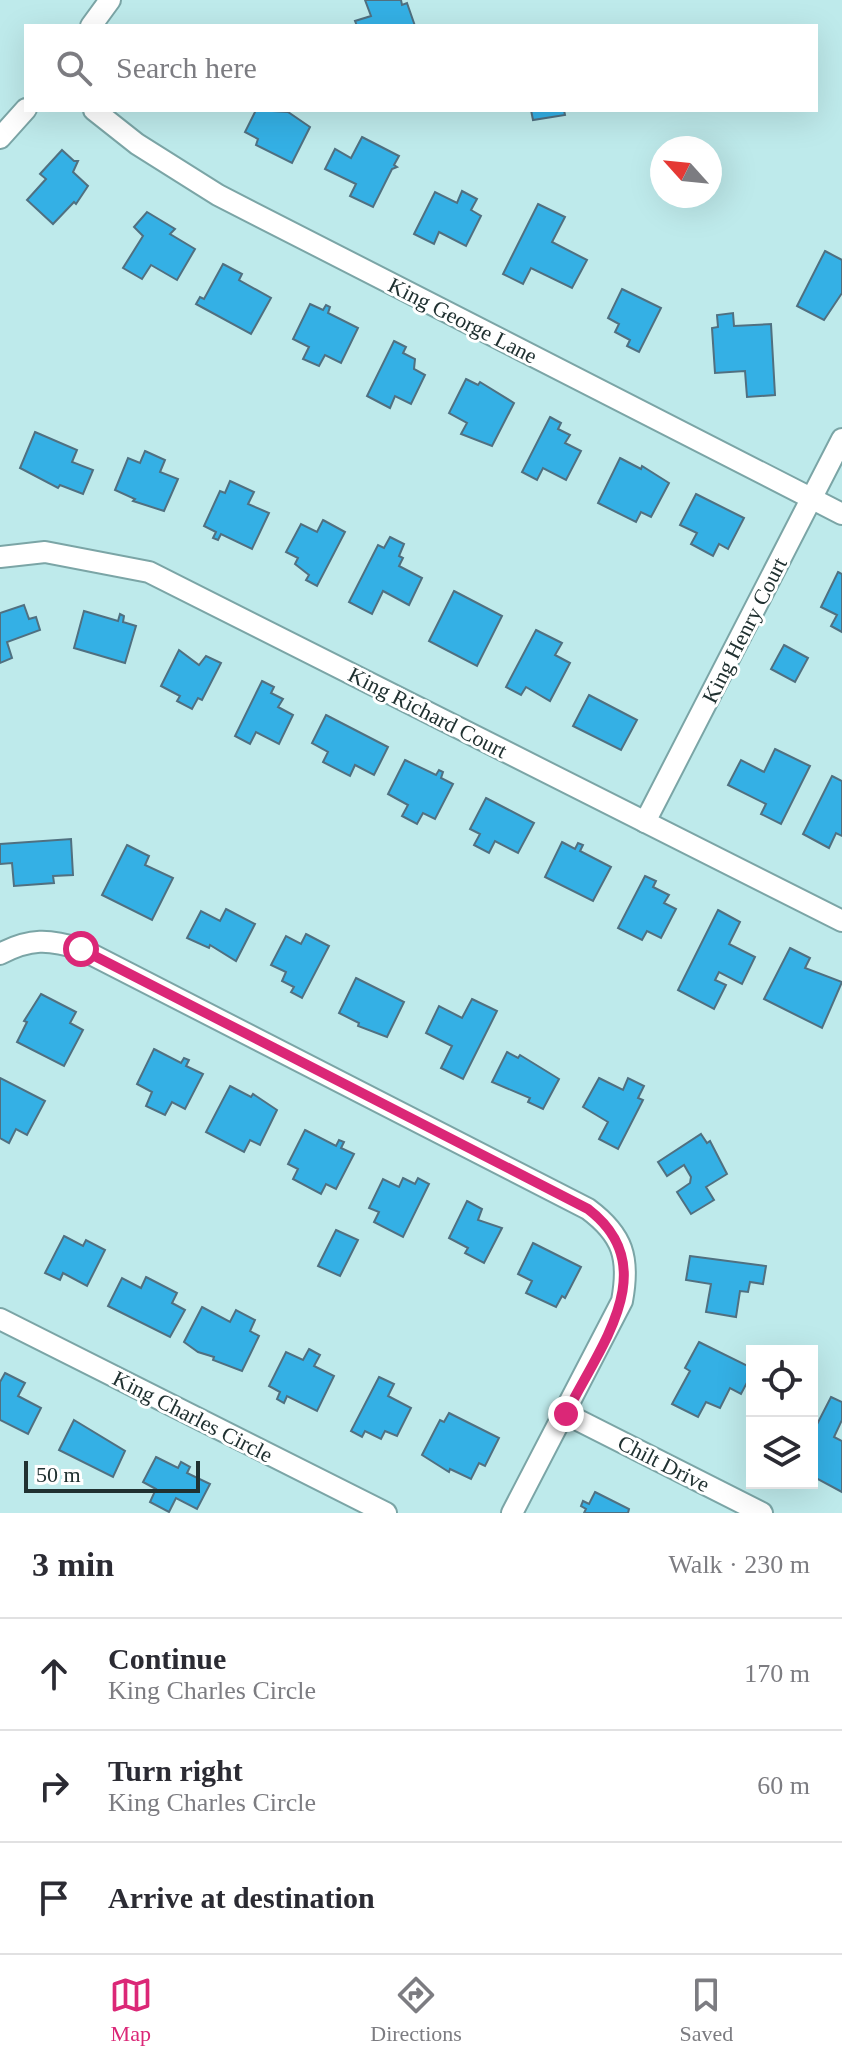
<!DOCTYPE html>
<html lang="en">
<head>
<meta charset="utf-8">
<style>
	:root { --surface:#fff; --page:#f7f7f7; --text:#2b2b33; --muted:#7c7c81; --line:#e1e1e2; --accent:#db2777 }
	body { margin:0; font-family:Georgia,serif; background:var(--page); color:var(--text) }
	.controls { position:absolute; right:24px; bottom:24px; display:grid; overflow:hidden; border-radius:0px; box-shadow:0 8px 32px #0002 }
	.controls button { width:72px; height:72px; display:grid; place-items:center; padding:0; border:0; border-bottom:2px solid var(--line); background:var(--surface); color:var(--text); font:40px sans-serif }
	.compass { position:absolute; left:650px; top:136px; width:72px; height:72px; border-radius:50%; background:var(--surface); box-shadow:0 8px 32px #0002; rotate:297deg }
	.scale { position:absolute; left:24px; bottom:20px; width:176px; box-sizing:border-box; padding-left:8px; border:4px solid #203131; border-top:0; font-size:22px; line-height:28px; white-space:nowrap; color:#203131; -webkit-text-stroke:6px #fff; paint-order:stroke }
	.stop { position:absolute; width:24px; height:24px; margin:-18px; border:6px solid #db2777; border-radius:50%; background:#fff }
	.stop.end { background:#db2777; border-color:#fff; box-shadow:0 2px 8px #0008 }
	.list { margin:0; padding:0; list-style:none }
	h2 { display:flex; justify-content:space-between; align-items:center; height:104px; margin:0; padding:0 32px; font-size:34px }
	h2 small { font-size:26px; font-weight:400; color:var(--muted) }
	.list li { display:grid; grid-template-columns:52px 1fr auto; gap:24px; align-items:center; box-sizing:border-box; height:112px; padding:0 32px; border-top:2px solid var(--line) }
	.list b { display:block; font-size:30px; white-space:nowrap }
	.list p { margin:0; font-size:26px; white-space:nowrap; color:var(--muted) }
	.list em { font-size:26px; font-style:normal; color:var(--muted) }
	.icon { flex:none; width:44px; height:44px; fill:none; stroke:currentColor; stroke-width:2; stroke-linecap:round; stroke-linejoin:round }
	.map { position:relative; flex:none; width:842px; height:1513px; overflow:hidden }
	.search { position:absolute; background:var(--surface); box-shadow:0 8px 32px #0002; left:24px; right:24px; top:24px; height:88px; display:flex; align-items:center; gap:20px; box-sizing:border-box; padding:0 28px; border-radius:0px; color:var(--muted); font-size:30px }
	.sheet { height:440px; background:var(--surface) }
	nav { display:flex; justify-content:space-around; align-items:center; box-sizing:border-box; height:112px; border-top:2px solid var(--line); background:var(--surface); font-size:22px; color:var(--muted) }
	nav a { display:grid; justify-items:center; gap:4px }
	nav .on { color:var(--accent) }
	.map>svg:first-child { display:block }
	.building { fill:#34b0e5; stroke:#507080; stroke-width:2 }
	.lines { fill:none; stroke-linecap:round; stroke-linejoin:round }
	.minor-casing { stroke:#7ba5a6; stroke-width:24 }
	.minor { stroke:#fff; stroke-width:20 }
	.route { stroke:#db2777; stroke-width:10 }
	.labels { text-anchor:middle; stroke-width:6; stroke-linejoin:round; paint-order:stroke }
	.street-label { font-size:22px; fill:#203131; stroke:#fff }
</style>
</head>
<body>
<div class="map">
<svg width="842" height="1513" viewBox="0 0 842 1513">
	<rect width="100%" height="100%" fill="#beeaeb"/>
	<g class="building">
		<path d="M365,0H401L402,5L407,3L415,26H357L355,21L371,16Z"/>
		<path d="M256,110L288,112L310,127L292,163L256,145L258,139L245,132Z"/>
		<path d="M531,110H564L565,115L533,120Z"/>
		<path d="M362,137L399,156L394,165L397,167L392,169L373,207L350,196L356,184L325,169L335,149L351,158Z"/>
		<path d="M62,150L74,161H78L73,172L88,186L76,204L74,202L53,224L27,200L46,179L40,174Z"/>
		<path d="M462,191L477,199L471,210L481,216L466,246L439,232L434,244L414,234L435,192L457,203Z"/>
		<path d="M538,204L565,217L552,242L587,260L572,288L531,268L523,284L503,274Z"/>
		<path d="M147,212L175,229L170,234L195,249L177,280L151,265L142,279L123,268L143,236L134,227Z"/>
		<path d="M825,251L842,260V293L824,320L797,306Z"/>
		<path d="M223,264L242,274L239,280L271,298L251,334L196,304L200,297L204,299Z"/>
		<path d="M622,289L661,308L639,352L627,346L630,340L615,332L619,324L608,318Z"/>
		<path d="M310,304L323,310L326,305L330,307L328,313L358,328L341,363L325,355L319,366L303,359L309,347L293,339Z"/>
		<path d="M733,313L734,326L771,324L775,395L747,397L745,371L715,373L712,328L718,327L717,315Z"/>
		<path d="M394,341L406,347L403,353L415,359L414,369L425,375L411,404L395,396L390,408L367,396Z"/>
		<path d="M466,379L478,385L480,382L514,403L492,446L461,434L467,423L449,413Z"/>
		<path d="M550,417L561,423L558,429L570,435L565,443L581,451L566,480L543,468L537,480L522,472Z"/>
		<path d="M35,432L77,450L72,462L93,470L83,494L60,485L58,488L20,468Z"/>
		<path d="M145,451L165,460L160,472L178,479L164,511L133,501L135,499L115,490L128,458L140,463Z"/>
		<path d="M620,458L641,469L642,466L669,483L651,517L641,512L636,522L598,503Z"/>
		<path d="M230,481L254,492L248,504L269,513L252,549L221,534L218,540L213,538L216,532L204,526L220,491L225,493Z"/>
		<path d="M696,494L744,518L728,549L719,544L713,556L691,544L697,533L680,525Z"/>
		<path d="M323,520L345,532L317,586L306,580L309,575L295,564L298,558L286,552L301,524L317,532Z"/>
		<path d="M390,537L404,544L399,556L403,558L399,566L422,578L409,605L383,591L372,614L349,602L378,545L384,548Z"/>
		<path d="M838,572L842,574V632L831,626L837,615L821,607Z"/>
		<path d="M454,591L502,616L477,666L429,641Z"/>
		<path d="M24,605L29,619L36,617L40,630L7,642L12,658L0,663V613Z"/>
		<path d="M84,611L118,621L120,614L124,616L123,622L136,626L125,663L74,648Z"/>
		<path d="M536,630L562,643L555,655L570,663L550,701L526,687L521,695L506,687Z"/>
		<path d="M784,645L808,658L795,682L771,669Z"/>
		<path d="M179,650L199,665L206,656L221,663L202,700L198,698L192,709L177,701L180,696L161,686Z"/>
		<path d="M262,681L274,687L271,693L283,699L278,707L293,715L279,744L256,732L250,744L235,736Z"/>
		<path d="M589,695L637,720L621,750L573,726Z"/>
		<path d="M326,715L388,747L374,775L355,765L350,776L323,762L328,752L312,743Z"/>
		<path d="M775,749L810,766L781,824L761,814L766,804L728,785L741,760L764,772Z"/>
		<path d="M405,760L436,775L439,770L443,772L441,778L453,784L435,819L423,813L417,824L402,816L408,805L388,794Z"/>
		<path d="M832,776L842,781V836L836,833L829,848L803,834Z"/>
		<path d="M486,798L534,823L518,853L495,841L489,853L474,845L480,834L470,829Z"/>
		<path d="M71,839L73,875L53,876L54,883L14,886L12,863L0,864V844Z"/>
		<path d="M562,842L575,849L578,843L583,845L580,851L611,867L593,901L545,877Z"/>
		<path d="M127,845L149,856L145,865L173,878L152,920L102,895Z"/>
		<path d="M645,876L656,881L653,887L669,895L664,903L676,909L661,938L647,931L642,940L618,928Z"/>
		<path d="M226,909L255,924L236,961L210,945L209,948L187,938L201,911L220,921Z"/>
		<path d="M718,910L740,922L729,944L755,957L742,984L719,972L715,980L726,985L714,1009L678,990Z"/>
		<path d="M306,934L329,946L302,998L291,992L294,987L282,981L286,972L271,965L286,936L301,944Z"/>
		<path d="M790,948L810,958L805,968L842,982L822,1028L764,999Z"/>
		<path d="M356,978L404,1002L387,1037L358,1026L359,1023L339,1013Z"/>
		<path d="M41,994L76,1012L70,1023L83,1030L64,1066L17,1042L27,1022L24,1021Z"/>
		<path d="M472,999L497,1011L463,1079L441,1068L452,1046L426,1033L439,1006L462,1018Z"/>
		<path d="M154,1049L181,1063L184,1058L189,1060L186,1066L203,1074L185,1109L172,1102L165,1115L146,1106L152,1092L137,1084Z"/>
		<path d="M507,1052L518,1058L520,1055L559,1079L543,1109L528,1102L530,1098L492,1082Z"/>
		<path d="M0,1078L45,1101L27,1135L16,1129L9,1143L0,1138Z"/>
		<path d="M599,1078L623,1090L628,1078L644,1086L638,1098L643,1100L618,1149L599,1139L608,1122L583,1107Z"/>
		<path d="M230,1086L251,1097L253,1094L277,1110L260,1145L250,1140L244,1152L206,1132Z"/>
		<path d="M305,1130L336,1146L339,1140L344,1142L341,1148L354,1154L336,1189L326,1184L321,1194L293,1179L298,1169L288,1164Z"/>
		<path d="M701,1134L707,1143L710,1141L727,1174L706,1187L714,1200L691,1214L677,1192L690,1183L691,1177L684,1165L667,1176L658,1162Z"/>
		<path d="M403,1178L415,1184L418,1178L429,1184L403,1237L374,1222L379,1212L369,1208L383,1179L399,1187Z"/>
		<path d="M467,1201L482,1209L478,1220L502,1228L484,1263L465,1253L468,1248L449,1238Z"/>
		<path d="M336,1230L358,1240L340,1276L318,1266Z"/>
		<path d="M64,1236L83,1246L86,1240L105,1250L87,1286L63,1273L60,1280L45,1273Z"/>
		<path d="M533,1243L581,1267L565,1298L562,1296L556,1307L526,1293L532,1281L518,1274Z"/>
		<path d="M690,1256L766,1266L763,1284L750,1282L748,1292L740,1291L736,1317L706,1312L711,1284L686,1280Z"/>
		<path d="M146,1277L177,1293L172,1303L185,1310L170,1337L108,1306L122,1278L141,1288Z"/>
		<path d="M202,1307L230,1322L236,1310L255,1320L250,1331L259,1336L242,1371L213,1360L214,1357L198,1352L184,1342Z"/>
		<path d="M699,1342L752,1368V1373L741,1394L730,1388L720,1408L706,1402L698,1417L672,1404L690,1371L685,1368Z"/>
		<path d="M309,1349L320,1355L314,1366L334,1376L317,1411L287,1396L284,1403L277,1399L280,1392L269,1386L286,1352L303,1360Z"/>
		<path d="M5,1373L25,1383L18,1396L41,1408L28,1434L0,1420V1382Z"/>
		<path d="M379,1377L394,1384L388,1396L411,1408L397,1436L385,1431L381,1439L365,1431L362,1437L351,1431Z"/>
		<path d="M831,1397L842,1402V1420L834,1437L842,1441V1492L812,1476V1434Z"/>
		<path d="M449,1413L499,1438L485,1466L479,1463L471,1479L450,1469L449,1472L422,1455L440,1420L444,1422Z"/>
		<path d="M74,1420L125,1451L113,1477L59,1450Z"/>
		<path d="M156,1457L178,1468L181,1462L190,1467L187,1473L210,1484L197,1509L176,1498L169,1512L150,1502L156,1489L143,1482Z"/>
		<path d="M595,1492L629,1509L628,1513H584L586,1509L581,1506L583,1501L589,1504Z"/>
	</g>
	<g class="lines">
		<defs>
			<g id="minor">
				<path d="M91,26L110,0"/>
				<path d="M94,110L137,144L218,195L842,514"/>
				<path d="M0,138L26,109"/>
				<path d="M0,557L45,552L149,572L842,921"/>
				<path d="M645,822L842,439"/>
				<path d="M0,954C30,938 49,939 81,949L588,1209C623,1235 630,1258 622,1301L512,1513"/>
				<path d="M0,1319L386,1513"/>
				<path d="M566,1414L762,1513"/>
			</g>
		</defs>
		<use href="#minor" class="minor-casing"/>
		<use href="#minor" class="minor"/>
	</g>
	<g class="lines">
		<path class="route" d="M81,949L588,1209C665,1268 599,1347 566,1414"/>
	</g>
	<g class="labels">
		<g class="street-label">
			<text transform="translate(463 320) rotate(27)" y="8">King George Lane</text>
			<text transform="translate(744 630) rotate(-63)" y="8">King Henry Court</text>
			<text transform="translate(428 712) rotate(27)" y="8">King Richard Court</text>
			<text transform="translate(193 1416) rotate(27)" y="8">King Charles Circle</text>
			<text transform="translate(664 1463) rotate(27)" y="8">Chilt Drive</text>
		</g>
	</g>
</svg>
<div class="controls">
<button><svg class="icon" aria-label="locate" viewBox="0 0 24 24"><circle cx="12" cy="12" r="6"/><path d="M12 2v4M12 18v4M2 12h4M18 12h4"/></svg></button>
<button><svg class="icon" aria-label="layers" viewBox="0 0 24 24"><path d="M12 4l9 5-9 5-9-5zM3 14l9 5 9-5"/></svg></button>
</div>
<svg class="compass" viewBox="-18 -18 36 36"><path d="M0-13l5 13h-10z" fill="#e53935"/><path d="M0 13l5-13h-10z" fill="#7c7c81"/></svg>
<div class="scale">50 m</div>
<div class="stop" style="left:81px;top:949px"></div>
<div class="stop end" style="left:566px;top:1414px"></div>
<div class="search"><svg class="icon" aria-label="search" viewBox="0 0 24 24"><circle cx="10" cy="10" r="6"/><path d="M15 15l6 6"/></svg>Search here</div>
</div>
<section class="sheet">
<h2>3 min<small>Walk · 230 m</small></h2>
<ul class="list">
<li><svg class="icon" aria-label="ahead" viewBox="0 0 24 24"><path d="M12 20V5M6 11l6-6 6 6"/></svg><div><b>Continue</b><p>King Charles Circle</p></div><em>170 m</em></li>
<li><svg class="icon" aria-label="right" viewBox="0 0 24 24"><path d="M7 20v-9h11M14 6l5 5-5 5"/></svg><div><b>Turn right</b><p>King Charles Circle</p></div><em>60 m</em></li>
<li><svg class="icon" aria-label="arrive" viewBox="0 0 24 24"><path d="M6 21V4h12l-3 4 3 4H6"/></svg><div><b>Arrive at destination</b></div></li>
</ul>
</section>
<nav>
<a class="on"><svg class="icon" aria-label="map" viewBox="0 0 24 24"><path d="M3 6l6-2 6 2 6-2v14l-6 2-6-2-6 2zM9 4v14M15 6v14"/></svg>Map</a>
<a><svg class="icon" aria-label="directions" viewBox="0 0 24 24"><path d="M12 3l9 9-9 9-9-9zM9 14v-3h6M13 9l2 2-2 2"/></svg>Directions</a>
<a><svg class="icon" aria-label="saved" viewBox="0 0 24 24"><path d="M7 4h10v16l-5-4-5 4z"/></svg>Saved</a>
</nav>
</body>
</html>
